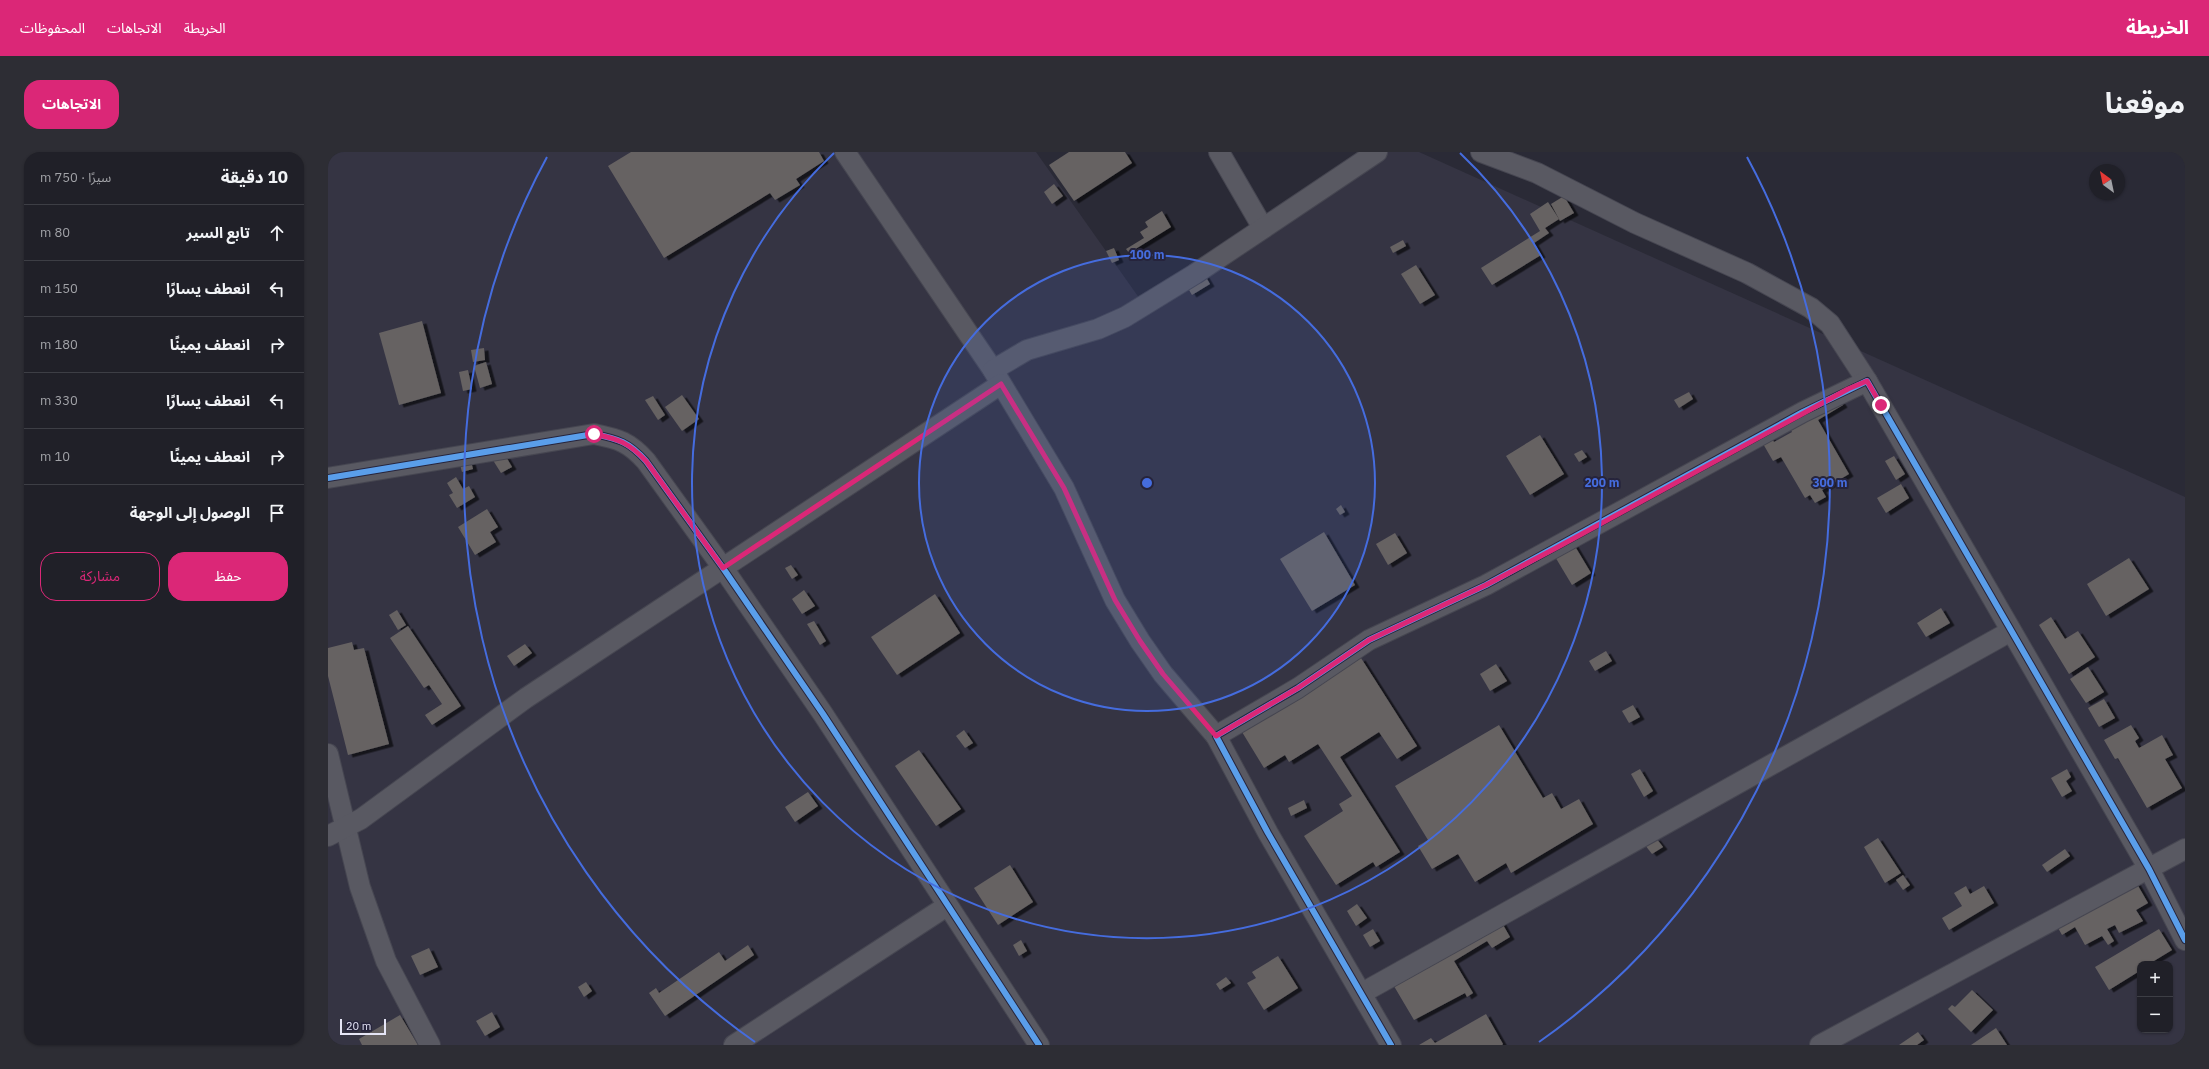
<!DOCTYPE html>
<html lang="ar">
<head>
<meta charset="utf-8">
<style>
	:root { --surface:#202028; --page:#2d2d34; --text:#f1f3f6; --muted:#a2a3a8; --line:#3d3e45; --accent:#db2777 }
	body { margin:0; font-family:"IBM Plex Sans","Noto Sans Arabic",sans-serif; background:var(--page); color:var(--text); direction:rtl }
	.controls { position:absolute; right:12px; bottom:12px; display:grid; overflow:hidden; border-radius:8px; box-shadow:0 1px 3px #0004 }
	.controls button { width:36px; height:36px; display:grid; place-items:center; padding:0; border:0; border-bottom:1px solid var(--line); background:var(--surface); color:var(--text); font:20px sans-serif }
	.compass { position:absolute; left:1761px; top:12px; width:36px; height:36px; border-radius:50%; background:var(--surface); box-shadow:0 1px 3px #0004; rotate:327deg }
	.scale { position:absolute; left:12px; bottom:10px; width:46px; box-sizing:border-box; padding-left:4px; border:2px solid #e5e5f6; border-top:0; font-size:11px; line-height:14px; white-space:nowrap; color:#e5e5f6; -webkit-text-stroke:3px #26243c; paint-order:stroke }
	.stop { position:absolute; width:12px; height:12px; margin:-9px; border:3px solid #db2777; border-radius:50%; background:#fff }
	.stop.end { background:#db2777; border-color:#fff; box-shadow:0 1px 4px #0008 }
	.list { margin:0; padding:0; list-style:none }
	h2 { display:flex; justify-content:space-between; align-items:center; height:52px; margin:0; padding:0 16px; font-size:17px }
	h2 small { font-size:13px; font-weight:400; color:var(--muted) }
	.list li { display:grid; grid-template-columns:26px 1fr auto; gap:12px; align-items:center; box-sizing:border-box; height:56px; padding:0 16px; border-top:1px solid var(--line) }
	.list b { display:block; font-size:15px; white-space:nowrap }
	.list em { font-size:13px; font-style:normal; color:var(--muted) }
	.actions { display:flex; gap:8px; padding:12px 16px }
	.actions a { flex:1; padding:9px 0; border:1px solid var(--accent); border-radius:16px; text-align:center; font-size:14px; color:var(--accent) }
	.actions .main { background:var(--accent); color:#fff }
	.icon { flex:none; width:22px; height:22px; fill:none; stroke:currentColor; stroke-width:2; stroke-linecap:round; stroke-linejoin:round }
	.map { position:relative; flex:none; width:1857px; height:893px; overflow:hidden; direction:ltr; border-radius:16px }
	header { display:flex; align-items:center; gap:24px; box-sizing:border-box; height:56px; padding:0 20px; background:var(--accent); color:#fff }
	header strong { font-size:19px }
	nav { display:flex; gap:22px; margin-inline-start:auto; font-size:14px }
	.intro { display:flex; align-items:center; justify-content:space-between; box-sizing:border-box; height:96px; padding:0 24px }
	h1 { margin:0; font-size:28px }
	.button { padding:10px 18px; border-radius:16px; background:var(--accent); color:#fff; font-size:14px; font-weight:700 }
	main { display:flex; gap:24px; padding:0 24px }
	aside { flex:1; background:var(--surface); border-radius:16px; box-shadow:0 1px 3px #0004 }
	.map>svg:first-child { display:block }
	.industrial { fill:#353443; fill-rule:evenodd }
	.building { fill:#666262; filter:url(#shadow) }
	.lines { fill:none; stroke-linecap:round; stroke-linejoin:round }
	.minor-casing { stroke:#464651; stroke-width:22 }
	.minor { stroke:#595962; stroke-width:20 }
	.cycleway-casing { stroke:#26243c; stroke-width:8 }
	.cycleway { stroke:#5a9eea; stroke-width:6 }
	.route { stroke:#db2777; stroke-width:5 }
	.ring { fill:none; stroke:#456cde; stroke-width:2 }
	.centre { fill:#456cde; stroke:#26243c; stroke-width:2 }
	.ring-label { font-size:12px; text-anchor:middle; font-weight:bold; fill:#456cde; stroke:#26243c; stroke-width:4; stroke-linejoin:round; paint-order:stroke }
</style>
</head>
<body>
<header>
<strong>الخريطة</strong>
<nav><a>الخريطة</a><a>الاتجاهات</a><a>المحفوظات</a></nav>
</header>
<div class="intro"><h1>موقعنا</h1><a class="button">الاتجاهات</a></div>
<main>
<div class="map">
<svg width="1857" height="893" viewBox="0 0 1857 893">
	<defs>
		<filter id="shadow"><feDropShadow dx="4.5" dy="2.5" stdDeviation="0" flood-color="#0009"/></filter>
	</defs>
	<rect width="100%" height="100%" fill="#2a2a36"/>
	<path class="industrial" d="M0,0H708L814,150L1034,0H1091L1857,345V893H0ZM1812,812H1842V878H1812Z"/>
	<g class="building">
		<path d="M303,0H491L496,9L468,27L472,33L447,48L442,41L336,106L280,14Z"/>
		<path d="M741,0H797L804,11L746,49L721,13Z"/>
		<path d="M726,32L735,44L724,52L716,40Z"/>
		<path d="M1236,44L1246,61L1232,69L1223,52Z"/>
		<path d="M1220,50L1231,67L1217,76L1221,81L1206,91L1213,103L1164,133L1153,116L1212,79L1202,62Z"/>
		<path d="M834,59L843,75L801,101L798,97L816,86L812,80L820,75L817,70Z"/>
		<path d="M1075,88L1078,94L1065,101L1062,95Z"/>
		<path d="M786,96L791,108L784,111L778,99Z"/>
		<path d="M870,112L882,132L864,143L852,123Z"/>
		<path d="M1088,113L1107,143L1092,152L1073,122Z"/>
		<path d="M94,169L113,241L71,253L51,181Z"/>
		<path d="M156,196L157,208L145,210L143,198Z"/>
		<path d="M158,210L164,232L152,236L146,214Z"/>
		<path d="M140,218L144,237L135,239L131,220Z"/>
		<path d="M1361,240L1365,247L1351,256L1346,248Z"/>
		<path d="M354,243L371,267L354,279L337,255Z"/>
		<path d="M325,244L337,263L330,268L317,248Z"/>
		<path d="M1511,247L1515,253L1490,268L1521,322L1494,338L1498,345L1487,351L1482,343L1477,346L1453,305L1445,309L1434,290L1443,285L1446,290L1464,280L1461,275Z"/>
		<path d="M1212,283L1236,322L1202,343L1178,304Z"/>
		<path d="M174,298L184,315L173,321L163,305Z"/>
		<path d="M1254,298L1259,305L1251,310L1246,302Z"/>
		<path d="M1566,304L1577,322L1568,328L1557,309Z"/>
		<path d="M142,306L145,317L134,320L131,309Z"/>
		<path d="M128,325L135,337L141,334L147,345L129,356L121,343L125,341L119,331Z"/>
		<path d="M1573,332L1581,346L1558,361L1549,346Z"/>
		<path d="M1013,353L1017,360L1012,363L1008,357Z"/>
		<path d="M159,357L170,375L162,380L168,390L147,403L130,375Z"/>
		<path d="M996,380L1027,433L984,459L952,407Z"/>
		<path d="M1067,381L1079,401L1060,413L1048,392Z"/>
		<path d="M1242,386L1263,421L1244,433L1223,398Z"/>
		<path d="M1801,406L1821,437L1778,464L1759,432Z"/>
		<path d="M463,413L470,423L464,427L457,416Z"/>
		<path d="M476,438L487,454L474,462L464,447Z"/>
		<path d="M607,442L632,481L569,523L543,485Z"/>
		<path d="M1613,456L1622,471L1598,485L1589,471Z"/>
		<path d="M69,458L78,473L70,478L61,463Z"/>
		<path d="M1723,465L1737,487L1750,479L1767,505L1741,522L1711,473Z"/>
		<path d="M486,469L498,489L492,493L479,472Z"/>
		<path d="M80,474L133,554L104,573L97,563L114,552L101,533L96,536L62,486Z"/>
		<path d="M24,490L26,498L36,496L61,592L20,603L0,524V496Z"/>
		<path d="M197,492L204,501L186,514L179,504Z"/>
		<path d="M1278,499L1284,509L1267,519L1261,509Z"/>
		<path d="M1033,506L1089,594L1069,607L1051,580L1012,605L1072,700L1048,715L1045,710L1008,733L976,684L1015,659L1011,652L1024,644L990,592L961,610L957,603L936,616L911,575L932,569Z"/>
		<path d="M1168,512L1179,529L1162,539L1152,522Z"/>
		<path d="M1760,515L1776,540L1758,551L1742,527Z"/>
		<path d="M1776,547L1787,566L1771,575L1760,556Z"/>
		<path d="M1305,553L1312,565L1301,571L1294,559Z"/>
		<path d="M1171,573L1215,646L1224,641L1233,657L1251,647L1265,672L1183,721L1178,711L1147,730L1130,702L1104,717L1090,694L1100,688L1067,634Z"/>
		<path d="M1803,573L1811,586L1807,589L1811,596L1834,583L1845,603L1837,607L1854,636L1819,656L1790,606L1787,607L1776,588Z"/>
		<path d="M636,578L645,591L637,596L628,584Z"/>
		<path d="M591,598L633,657L608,674L567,614Z"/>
		<path d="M1312,617L1325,639L1316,645L1303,622Z"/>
		<path d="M1739,617L1743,625L1738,629L1744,639L1734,645L1723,626Z"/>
		<path d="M480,640L490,654L467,670L457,655Z"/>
		<path d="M976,648L979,656L963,664L960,656Z"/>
		<path d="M1328,686L1335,695L1324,702L1317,693Z"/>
		<path d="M1550,686L1573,721L1557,731L1536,695Z"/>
		<path d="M1737,697L1742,704L1719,720L1714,713Z"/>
		<path d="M682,713L705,750L670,773L646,736Z"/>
		<path d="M1802,720L1820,751L1808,758L1815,769L1791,781L1787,773L1779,777L1786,789L1780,793L1774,784L1757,793L1747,775L1734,783L1724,765Z"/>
		<path d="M1575,723L1582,733L1575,738L1568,728Z"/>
		<path d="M1638,734L1642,742L1656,734L1666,751L1621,778L1614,766L1634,754L1626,741Z"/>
		<path d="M1029,752L1039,766L1028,774L1019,759Z"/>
		<path d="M1170,764L1182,785L1164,796L1159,789L1126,809L1145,841L1139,845L1137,841L1086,868L1060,824Z"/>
		<path d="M1045,777L1052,789L1042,795L1035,783Z"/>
		<path d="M1831,777L1844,798L1821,812H1812L1810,820L1781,838L1767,815Z"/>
		<path d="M693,788L699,799L691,804L685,793Z"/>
		<path d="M420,793L426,803L337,864L321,841L328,836L331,841L391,800L397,809Z"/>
		<path d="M101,796L110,815L92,823L83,804Z"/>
		<path d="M950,804L970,836L936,858L919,831L928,826L924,820Z"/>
		<path d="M898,825L903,831L892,838L888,832Z"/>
		<path d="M258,830L264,839L256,845L250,835Z"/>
		<path d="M1644,838L1665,858L1643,880L1620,857L1624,853L1627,855Z"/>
		<path d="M164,860L172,875L157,884L148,869Z"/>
		<path d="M1158,862L1175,892L1174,893H1091L1103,886L1107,891Z"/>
		<path d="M72,863L90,893H34L31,887Z"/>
		<path d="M1668,876L1679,893H1643Z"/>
		<path d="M1590,880L1596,888L1589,893H1571Z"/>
	</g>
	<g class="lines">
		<defs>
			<g id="minor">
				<path d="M517,0L665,218"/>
				<path d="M891,0L935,76"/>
				<path d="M1153,0L1209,21L1307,71L1419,121L1483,156L1502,172L1539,229"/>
				<path d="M0,326L266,282C291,287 301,290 318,309L395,416L495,562L711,893"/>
				<path d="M888,584L835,522L812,489L787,448L736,336L665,218L699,198L770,177L797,165L867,122L1049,0"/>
				<path d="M0,602L32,735L58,809L102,893"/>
				<path d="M0,684L33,667L198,546L673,232"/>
				<path d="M1034,841L1683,479"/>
				<path d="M406,893L619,754"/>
				<path d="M1063,893L940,681L888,584L970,536L1041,488L1158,433L1475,260L1539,229L1821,717L1857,788"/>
				<path d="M1492,893L1857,697"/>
			</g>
		</defs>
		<use href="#minor" class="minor-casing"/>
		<use href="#minor" class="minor"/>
		<defs>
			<g id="cycleway">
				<path d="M0,326L266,282C291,287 301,290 318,309L395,416L495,562L711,893"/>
				<path d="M1063,893L940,681L888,584L970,536L1041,488L1158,433L1475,260L1539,229L1821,717L1857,788"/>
			</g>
		</defs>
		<use href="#cycleway" class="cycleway-casing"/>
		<use href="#cycleway" class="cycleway"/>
	</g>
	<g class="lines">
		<path class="route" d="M266,282C291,287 301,291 318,309L395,416L673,232L736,336L787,448L812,489L835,522L888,584L970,536L1041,488L1158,433L1228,396L1520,237L1539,229L1553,253"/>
	</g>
	<circle cx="819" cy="331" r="228" fill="#456cde" fill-opacity=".12"/>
	<g class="ring">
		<circle cx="819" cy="331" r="228"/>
		<path d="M1132 1A455 455 0 1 1 506 1"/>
		<path d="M427 890A683 683 0 0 1 219 5M1419 5A683 683 0 0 1 1211 890"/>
	</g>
	<circle cx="819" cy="331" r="6" class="centre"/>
	<g class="ring-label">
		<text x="819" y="107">100 m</text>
		<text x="1274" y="335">200 m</text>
		<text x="1502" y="335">300 m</text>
	</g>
</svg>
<div class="controls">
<button>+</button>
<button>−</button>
</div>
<svg class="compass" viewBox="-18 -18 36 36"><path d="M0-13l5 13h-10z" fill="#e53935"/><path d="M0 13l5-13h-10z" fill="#a2a3a8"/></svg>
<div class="scale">20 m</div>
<div class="stop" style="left:266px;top:282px"></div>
<div class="stop end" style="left:1553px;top:253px"></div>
</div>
<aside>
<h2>10 دقيقة<small>سيرًا · 750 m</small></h2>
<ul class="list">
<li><svg class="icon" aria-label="ahead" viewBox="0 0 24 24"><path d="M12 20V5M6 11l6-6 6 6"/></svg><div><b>تابع السير</b></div><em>80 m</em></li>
<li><svg class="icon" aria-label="left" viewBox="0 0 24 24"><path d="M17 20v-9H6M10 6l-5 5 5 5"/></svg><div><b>انعطف يسارًا</b></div><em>150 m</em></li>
<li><svg class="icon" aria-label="right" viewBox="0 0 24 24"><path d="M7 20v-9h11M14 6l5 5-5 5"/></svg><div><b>انعطف يمينًا</b></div><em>180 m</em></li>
<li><svg class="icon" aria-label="left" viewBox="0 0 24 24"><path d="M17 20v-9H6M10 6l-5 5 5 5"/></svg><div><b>انعطف يسارًا</b></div><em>330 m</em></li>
<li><svg class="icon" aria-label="right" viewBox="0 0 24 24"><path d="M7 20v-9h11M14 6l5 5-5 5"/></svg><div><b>انعطف يمينًا</b></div><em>10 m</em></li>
<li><svg class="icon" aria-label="arrive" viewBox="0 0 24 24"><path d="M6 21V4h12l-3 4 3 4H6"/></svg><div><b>الوصول إلى الوجهة</b></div></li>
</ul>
<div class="actions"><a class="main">حفظ</a><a>مشاركة</a></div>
</aside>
</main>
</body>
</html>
